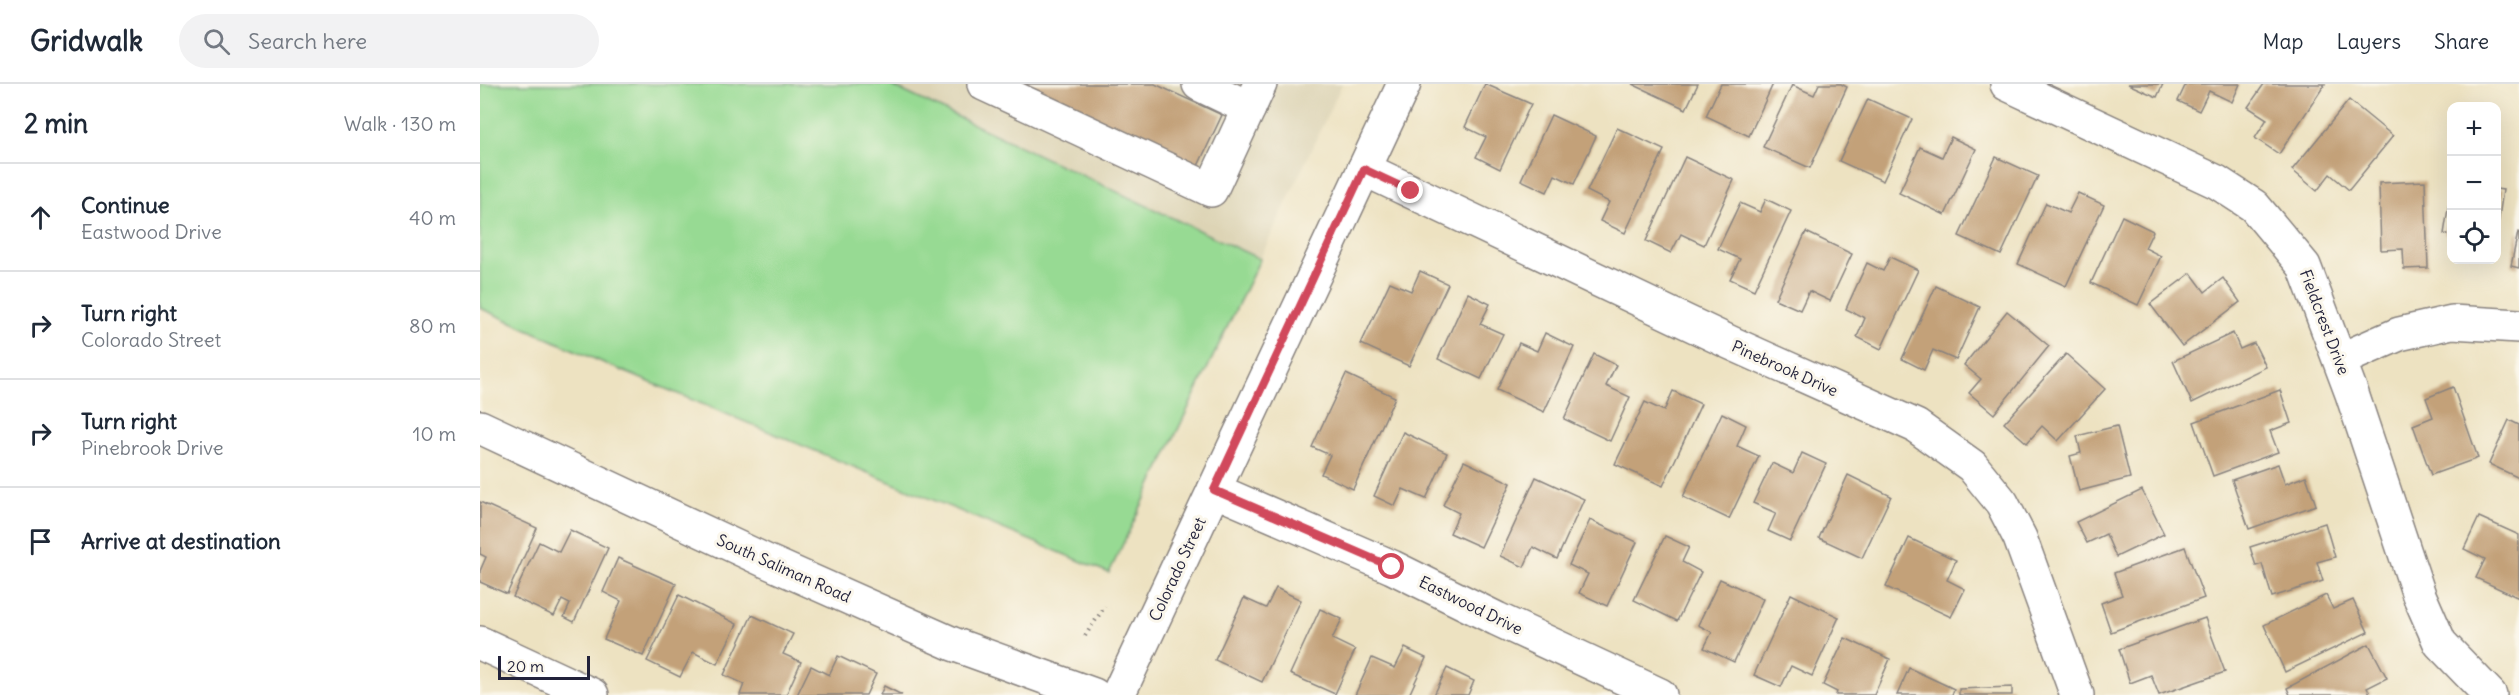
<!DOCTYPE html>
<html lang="en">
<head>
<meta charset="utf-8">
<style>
	:root { --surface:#fff; --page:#f2f2f3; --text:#1f2937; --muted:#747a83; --line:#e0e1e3 }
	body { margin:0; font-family:Delius,sans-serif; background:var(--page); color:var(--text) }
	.controls { position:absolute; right:18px; top:18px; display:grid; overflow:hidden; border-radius:12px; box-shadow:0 6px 24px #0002 }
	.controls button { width:54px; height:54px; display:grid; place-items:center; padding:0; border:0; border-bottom:2px solid var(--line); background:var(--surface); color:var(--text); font:30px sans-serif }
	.scale { position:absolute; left:18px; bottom:15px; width:92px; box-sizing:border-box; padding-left:6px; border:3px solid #22223b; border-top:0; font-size:16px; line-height:21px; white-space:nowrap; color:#22223b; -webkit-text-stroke:4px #fbf7ec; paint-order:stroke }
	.stop { position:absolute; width:18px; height:18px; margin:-14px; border:4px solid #d1495b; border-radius:50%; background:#fff }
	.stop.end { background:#d1495b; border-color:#fff; box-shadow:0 2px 6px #0008 }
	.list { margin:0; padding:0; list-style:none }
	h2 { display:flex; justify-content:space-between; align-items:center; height:78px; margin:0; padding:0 24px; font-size:26px }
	h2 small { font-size:20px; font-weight:400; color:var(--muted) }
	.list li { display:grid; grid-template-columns:39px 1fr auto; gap:18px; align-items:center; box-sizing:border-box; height:108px; padding:0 24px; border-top:2px solid var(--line) }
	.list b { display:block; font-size:22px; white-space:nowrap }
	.list p { margin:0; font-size:20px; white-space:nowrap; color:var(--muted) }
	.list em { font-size:20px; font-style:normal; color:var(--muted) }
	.icon { flex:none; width:33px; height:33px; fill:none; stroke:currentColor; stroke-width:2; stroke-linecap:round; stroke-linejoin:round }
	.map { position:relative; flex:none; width:2039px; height:611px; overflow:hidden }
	header { display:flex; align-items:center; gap:36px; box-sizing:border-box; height:84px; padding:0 30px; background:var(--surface); border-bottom:2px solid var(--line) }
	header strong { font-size:28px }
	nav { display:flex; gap:33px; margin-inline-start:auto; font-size:21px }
	.search { width:420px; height:54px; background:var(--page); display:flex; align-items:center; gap:15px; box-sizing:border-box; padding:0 21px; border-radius:33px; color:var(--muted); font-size:22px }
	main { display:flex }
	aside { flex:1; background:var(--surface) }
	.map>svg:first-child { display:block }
	.built { fill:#ddd4b5 }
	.green { fill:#97da93; stroke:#5c7e67; stroke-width:1.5 }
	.building { fill:#c3a179 }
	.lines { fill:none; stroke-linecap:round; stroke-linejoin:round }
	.minor-casing { stroke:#88827e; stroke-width:36 }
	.path { stroke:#88827e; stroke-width:4; stroke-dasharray:1.5 4.5; stroke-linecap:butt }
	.minor { stroke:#fff; stroke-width:33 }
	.route { stroke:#d1495b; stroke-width:8 }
	.labels { text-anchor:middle; stroke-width:6; stroke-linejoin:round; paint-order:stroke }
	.street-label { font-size:16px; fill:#22223b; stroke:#fbf7ec }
</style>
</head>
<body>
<header>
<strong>Gridwalk</strong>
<div class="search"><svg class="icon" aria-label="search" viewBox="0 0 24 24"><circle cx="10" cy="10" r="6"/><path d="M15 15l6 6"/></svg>Search here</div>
<nav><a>Map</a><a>Layers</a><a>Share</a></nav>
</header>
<main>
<aside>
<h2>2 min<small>Walk · 130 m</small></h2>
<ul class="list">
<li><svg class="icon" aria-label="ahead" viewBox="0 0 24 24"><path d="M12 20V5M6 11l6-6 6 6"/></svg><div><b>Continue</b><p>Eastwood Drive</p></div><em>40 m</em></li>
<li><svg class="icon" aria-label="right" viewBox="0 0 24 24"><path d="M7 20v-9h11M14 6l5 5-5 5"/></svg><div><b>Turn right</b><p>Colorado Street</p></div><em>80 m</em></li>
<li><svg class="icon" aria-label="right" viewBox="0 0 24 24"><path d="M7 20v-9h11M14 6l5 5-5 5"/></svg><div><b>Turn right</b><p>Pinebrook Drive</p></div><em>10 m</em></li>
<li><svg class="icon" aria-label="arrive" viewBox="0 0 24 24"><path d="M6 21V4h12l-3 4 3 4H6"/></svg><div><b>Arrive at destination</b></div></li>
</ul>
</aside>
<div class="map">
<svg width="2039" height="611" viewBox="0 0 2039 611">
	<rect width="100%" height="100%" fill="#fbf7ec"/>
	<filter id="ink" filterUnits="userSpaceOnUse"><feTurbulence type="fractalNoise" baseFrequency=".0167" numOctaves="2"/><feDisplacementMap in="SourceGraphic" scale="12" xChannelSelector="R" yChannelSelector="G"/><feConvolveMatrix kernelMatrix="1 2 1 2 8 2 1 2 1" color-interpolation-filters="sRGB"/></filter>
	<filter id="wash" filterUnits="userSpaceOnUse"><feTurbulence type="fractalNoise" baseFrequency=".008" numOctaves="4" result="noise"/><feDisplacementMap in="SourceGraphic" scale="24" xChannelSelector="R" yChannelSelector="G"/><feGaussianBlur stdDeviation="1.35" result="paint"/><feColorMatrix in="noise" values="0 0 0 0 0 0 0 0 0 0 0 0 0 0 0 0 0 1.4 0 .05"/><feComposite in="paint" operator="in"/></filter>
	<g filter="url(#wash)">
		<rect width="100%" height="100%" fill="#ede2c1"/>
		<path class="built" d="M408,0H862L780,175Z"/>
		<path class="green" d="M0,0H408L780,175L629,489L126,280L0,224Z"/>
		<g id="blocks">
			<g class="building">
				<path d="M536,0H675L742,31L717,84Z"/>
				<path d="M1005,0L1051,20L1020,85L996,73L1006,53L985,43Z"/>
				<path d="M1152,0H1218L1206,25Z"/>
				<path d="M1241,0H1293L1269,52L1226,32Z"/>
				<path d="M1339,0H1361L1367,3L1330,84L1283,63L1312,1L1334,11Z"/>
				<path d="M1648,0H1683L1677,13Z"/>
				<path d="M1706,0H1760L1752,18L1729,7L1719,27L1698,17Z"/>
				<path d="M1784,0H1845L1799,70L1775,54L1787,35L1768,23Z"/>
				<path d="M1388,15L1432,35L1403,97L1359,77Z"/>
				<path d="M1869,16L1913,52L1869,106L1850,90L1837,107L1812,86Z"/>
				<path d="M1071,31L1116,52L1094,100L1075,91L1067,108L1041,96Z"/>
				<path d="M1137,44L1184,66L1145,149L1120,137L1129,118L1107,107Z"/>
				<path d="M1471,53L1496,65L1465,131L1419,109L1440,63L1462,73Z"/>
				<path d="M1205,73L1254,96L1224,161L1201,150L1191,169L1166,157Z"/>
				<path d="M1516,73L1558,92L1521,171L1479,152Z"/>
				<path d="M1945,97L1948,184L1924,185L1923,165L1901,166L1899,99Z"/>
				<path d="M2016,105L2023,106L2018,141H2016Z"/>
				<path d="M1598,109L1624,121L1586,202L1538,180L1566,119L1588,129Z"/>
				<path d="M1970,112H1972V151L1964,150Z"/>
				<path d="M1286,115L1311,127L1274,206L1250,195L1260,175L1238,165L1260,119L1280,128Z"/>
				<path d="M1642,132L1673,147L1665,164L1681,172L1658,221L1611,199Z"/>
				<path d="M1326,148L1372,170L1350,217L1329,207L1320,226L1295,215Z"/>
				<path d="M2038,148H2039V184L2031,182Z"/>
				<path d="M1410,173L1438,186L1401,265L1377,253L1385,234L1366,225L1387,179L1403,187Z"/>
				<path d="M940,187L968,200L929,282L881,260L910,198L931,207Z"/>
				<path d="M1711,189L1725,208L1743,194L1760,218L1702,262L1670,220Z"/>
				<path d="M1456,202L1500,223L1476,276L1453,266L1444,286L1422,275Z"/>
				<path d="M988,209L1010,220L1000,240L1023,250L1001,295L958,275Z"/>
				<path d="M1527,227L1569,262L1514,330L1489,309L1501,295L1484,281Z"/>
				<path d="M1065,249L1094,263L1064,328L1017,306L1039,259L1057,267Z"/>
				<path d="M1753,249L1760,265L1774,259L1786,283L1712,319L1693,277Z"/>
				<path d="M1114,270L1136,281L1126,302L1150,313L1130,357L1084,335Z"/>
				<path d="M1586,270L1625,305L1578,357L1562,342L1547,359L1524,339Z"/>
				<path d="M866,290L915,313L873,405L841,390L850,371L832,363Z"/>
				<path d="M1973,303L1998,374L1951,391L1933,341L1953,333L1946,314Z"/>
				<path d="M1800,306L1811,339L1790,347L1798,368L1733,392L1714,338Z"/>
				<path d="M1193,307L1221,320L1183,402L1135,380L1165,318L1184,327Z"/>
				<path d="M1242,329L1266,341L1257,362L1279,372L1249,435L1203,413Z"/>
				<path d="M2029,336L2039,341V394L2009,380Z"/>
				<path d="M1637,342L1650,394L1599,407L1590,372L1601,369L1597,352Z"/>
				<path d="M923,348L967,369L946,415L923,405L915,422L894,412Z"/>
				<path d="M1322,369L1346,380L1310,457L1288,447L1296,429L1273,419L1292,379L1313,389Z"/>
				<path d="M984,377L1031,399L1001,463L970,449L979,429L963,421Z"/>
				<path d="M1798,380L1805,400L1826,392L1836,421L1769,445L1752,396Z"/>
				<path d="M1368,391L1411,412L1382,474L1339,454Z"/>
				<path d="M1056,393L1104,415L1077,475L1053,463L1044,483L1020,472Z"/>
				<path d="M1662,406L1684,450L1636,473L1626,450L1607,459L1596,438Z"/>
				<path d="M0,418L57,444L27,510L0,498V487L6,473L0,470Z"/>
				<path d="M1999,433L2039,451V514L1996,494L2005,475L1984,465Z"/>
				<path d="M1110,436L1157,458L1127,522L1099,509L1108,490L1089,481Z"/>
				<path d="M1845,439L1855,473L1837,478L1843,497L1792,513L1782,480L1776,482L1770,463Z"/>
				<path d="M90,446L128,464L94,538L84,533L90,520L82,516L74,532L33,513L59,458L79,468Z"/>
				<path d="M1185,452L1209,463L1202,478L1221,488L1197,537L1154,516Z"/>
				<path d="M1429,454L1476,476L1467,496L1485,505L1471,533L1406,503Z"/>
				<path d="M1705,463L1724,514L1631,548L1621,519L1642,511L1634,489Z"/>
				<path d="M138,474L196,500L163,572L124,555L141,517L123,508Z"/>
				<path d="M1240,495L1283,515L1254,578L1224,564L1232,548L1218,541Z"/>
				<path d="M796,504L821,516L782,598L735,576L764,514L786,524Z"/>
				<path d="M1311,510L1359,533L1332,592L1311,582L1301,603L1274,591Z"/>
				<path d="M199,511L257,540L237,580L213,568L200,593L167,577Z"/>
				<path d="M1846,511L1853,525L1873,516L1888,548L1805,588L1784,541Z"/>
				<path d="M840,525L862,535L852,555L875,566L855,610L810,590Z"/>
				<path d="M272,531L313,550L303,570L321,578L306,611H260L264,600L244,591Z"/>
				<path d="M1725,534L1745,588L1679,611L1671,591L1650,599L1639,565Z"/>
				<path d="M1365,554L1410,575L1394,611H1356L1357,608L1343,601Z"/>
				<path d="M1889,560L1907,594L1887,604L1891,611H1810L1807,604Z"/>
				<path d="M925,564L946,574L929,611H875L892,574L915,584Z"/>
				<path d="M358,572L396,590L386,611H317L331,582L349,591Z"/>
				<path d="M967,584L994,597L988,611H954Z"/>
				<path d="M1429,584L1474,605L1472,611H1417Z"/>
				<path d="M404,602L422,611H400Z"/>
				<path d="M1532,603V611H1479V605Z"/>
			</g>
		</g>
	</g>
	<g filter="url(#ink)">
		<use href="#blocks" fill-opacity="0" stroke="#88827e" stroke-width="1.5"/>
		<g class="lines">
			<defs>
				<g id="minor">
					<path d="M504,0L731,106L769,24"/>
					<path d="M719,0L769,24L780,0"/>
					<path d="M1527,0L1737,98L1774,122L1824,182L1872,310L1939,511L1960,559L2010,611"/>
					<path d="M884,85L1251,259L1436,342L1492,382L1522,419L1540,454L1597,611"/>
					<path d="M1860,276L1919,250L1972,238L2039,242"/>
					<path d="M0,343L284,476L473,560L614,611"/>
					<path d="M734,406L912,483L1017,535L1180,611"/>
					<path d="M0,559L112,611"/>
					<path d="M638,611L924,0"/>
				</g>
			</defs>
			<use href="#minor" class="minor-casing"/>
			<path class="path" d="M605,552L625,522"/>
			<use href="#minor" class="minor"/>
		</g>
	</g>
	<g class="lines" filter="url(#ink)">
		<path class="route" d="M912,483L734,406L884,85L931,107"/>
	</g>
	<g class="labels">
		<g class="street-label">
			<text transform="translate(1845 238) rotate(69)" y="6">Fieldcrest Drive</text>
			<text transform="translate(1305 284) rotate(24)" y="6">Pinebrook Drive</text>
			<text transform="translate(304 484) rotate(24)" y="6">South Saliman Road</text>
			<text transform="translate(697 485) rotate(-65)" y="6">Colorado Street</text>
			<text transform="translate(991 521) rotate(26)" y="6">Eastwood Drive</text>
		</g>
	</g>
</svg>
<div class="controls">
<button>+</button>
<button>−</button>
<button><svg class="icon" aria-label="locate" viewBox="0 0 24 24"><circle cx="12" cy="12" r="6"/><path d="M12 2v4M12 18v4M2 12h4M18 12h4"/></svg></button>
</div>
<div class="scale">20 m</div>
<div class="stop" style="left:912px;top:483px"></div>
<div class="stop end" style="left:931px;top:107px"></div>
</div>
</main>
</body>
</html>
